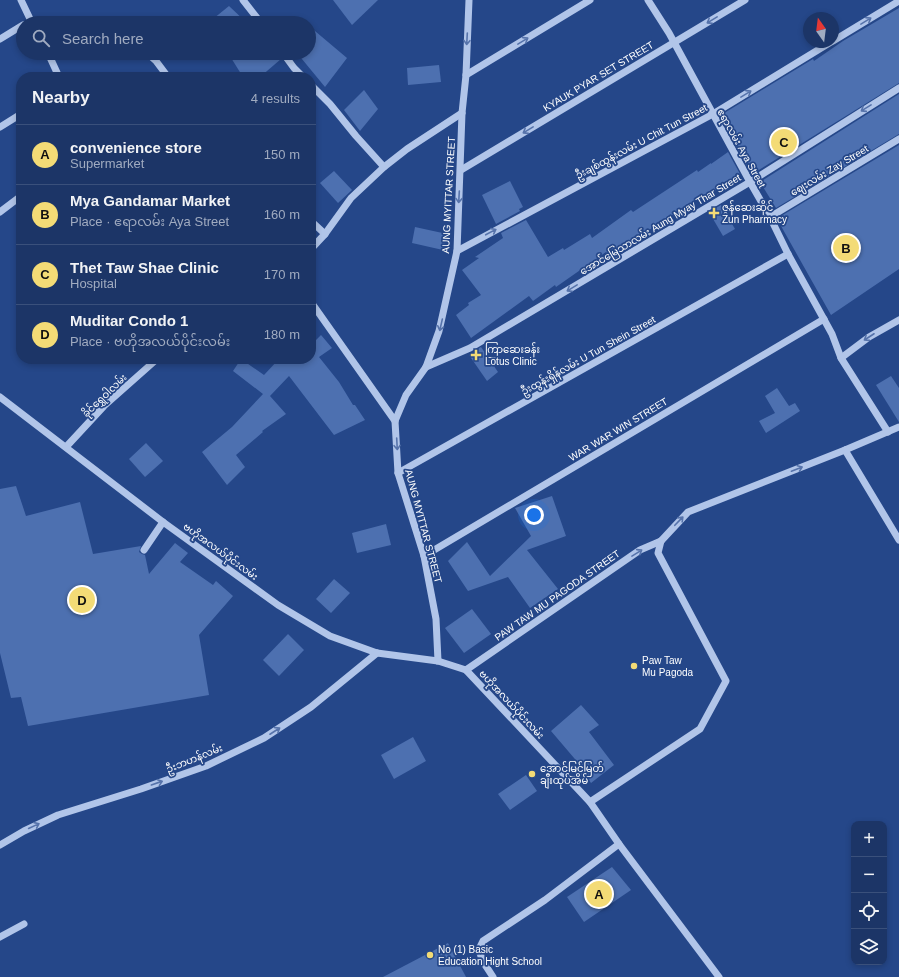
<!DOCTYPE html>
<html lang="en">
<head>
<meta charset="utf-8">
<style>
	:root { --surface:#1c3567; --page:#294070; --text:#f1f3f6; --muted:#a0abc0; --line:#3a507b; --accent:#f3db76 }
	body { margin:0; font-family:Arial,"Noto Sans Myanmar",sans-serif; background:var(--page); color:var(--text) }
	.controls { position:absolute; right:12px; bottom:12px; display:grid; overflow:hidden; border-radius:8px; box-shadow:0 2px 6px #0003 }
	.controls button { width:36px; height:36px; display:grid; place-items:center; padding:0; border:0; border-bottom:1px solid var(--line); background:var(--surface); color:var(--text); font:20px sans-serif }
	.compass { position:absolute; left:803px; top:12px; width:36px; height:36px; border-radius:50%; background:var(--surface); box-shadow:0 2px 6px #0003; rotate:346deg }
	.you { position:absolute; left:534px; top:515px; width:14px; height:14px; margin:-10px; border:3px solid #fff; border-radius:50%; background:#1a73e8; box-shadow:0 0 0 6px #1a73e833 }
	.badge { display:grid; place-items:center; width:26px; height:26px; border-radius:50%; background:var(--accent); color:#111; font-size:13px; font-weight:700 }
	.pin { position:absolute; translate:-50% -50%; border:2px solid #fff; box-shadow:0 1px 4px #0006 }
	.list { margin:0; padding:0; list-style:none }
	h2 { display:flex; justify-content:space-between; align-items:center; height:52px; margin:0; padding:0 16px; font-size:17px }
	h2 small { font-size:13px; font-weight:400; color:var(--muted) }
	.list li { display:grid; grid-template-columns:26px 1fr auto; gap:12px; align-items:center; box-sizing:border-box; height:60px; padding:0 16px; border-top:1px solid var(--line) }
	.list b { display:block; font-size:15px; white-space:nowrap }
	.list p { margin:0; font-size:13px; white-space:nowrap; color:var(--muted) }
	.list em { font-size:13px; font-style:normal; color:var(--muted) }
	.icon { flex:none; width:22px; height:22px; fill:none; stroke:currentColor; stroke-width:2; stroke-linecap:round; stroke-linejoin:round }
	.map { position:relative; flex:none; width:899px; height:977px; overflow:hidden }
	.search { position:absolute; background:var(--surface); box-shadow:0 2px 6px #0003; left:16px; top:16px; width:300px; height:44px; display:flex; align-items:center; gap:10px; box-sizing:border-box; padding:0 14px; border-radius:22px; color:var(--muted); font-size:15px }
	.panel { position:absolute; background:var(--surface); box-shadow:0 2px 6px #0003; left:16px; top:72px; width:300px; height:292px; border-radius:16px }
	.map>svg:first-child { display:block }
	.building { fill:#4d70b0 }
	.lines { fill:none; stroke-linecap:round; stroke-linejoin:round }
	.minor { stroke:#b1c5e9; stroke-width:7 }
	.oneway { stroke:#5673ab }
	.poi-dot { fill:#f3db76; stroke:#254789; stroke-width:1.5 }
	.labels { text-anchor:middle; stroke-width:3.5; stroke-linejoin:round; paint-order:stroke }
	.street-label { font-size:10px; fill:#fff; stroke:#254789 }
	.poi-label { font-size:10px; fill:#fff; stroke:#254789; text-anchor:start }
</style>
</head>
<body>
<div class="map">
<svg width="899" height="977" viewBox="0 0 899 977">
	<rect width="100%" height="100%" fill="#254789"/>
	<g class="building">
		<path d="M333,0H378L352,25Z"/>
		<path d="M229,6L247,23H208Z"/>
		<path d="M899,8V83L754,173L750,166L748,168L736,146L740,144L721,115L813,59L814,61L843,41Z"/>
		<path d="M309,26L347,58L325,87L297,53H309Z"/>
		<path d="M228,53H278L281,59L260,77H243Z"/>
		<path d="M439,65L441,82L408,85L407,68Z"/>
		<path d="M364,90L378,109L360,131L344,110Z"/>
		<path d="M899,94V134L776,208L760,182Z"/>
		<path d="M899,145V269L831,315L781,226L785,223L781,216Z"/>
		<path d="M728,152L740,174L713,192L716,197L704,203L701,197L675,215L674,214L649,230L648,229L609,256L606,252L556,287L555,285L533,301L529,296L471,338L456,315L469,305L468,303L481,295L462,270L479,258L475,257L503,238L501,233L526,220L548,257L563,248L564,250L590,234L592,238L631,210L633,212L697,170L698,172L711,163V164Z"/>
		<path d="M334,171L352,190L338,203L320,183Z"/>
		<path d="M510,181L523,207L519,209L520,211L496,224L482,195Z"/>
		<path d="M721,205L735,229L723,236L709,212Z"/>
		<path d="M415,227L447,234L443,250L412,243Z"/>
		<path d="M321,335L332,348L319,357L339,382L353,405H355L365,420L334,435L289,376L270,396L286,414L262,431L263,432L236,455L245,467L227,485L202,452L232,427L263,394L233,371L241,359L264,375L279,359H311V345Z"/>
		<path d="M481,347L498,372L487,381L469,355Z"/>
		<path d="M891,376L899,388V422L876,385Z"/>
		<path d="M777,388L789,406L795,403L800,411L766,433L759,421L775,413L765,396Z"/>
		<path d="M146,443L163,461L145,477L129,459Z"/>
		<path d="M16,486L26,516L80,502L93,554L141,546L139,552L142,554L145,555L149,574L175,543L188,553L180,562L213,585L216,581L233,596L199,635L209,695L28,726L21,697L11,698L0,653V489Z"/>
		<path d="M552,496L566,536L527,550L558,589L530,608L508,577L468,591L448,561L467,542L490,576L531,536L515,508Z"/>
		<path d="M386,524L391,545L357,553L352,533Z"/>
		<path d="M334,579L350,593L331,613L316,599Z"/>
		<path d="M472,609L491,634L464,653L445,628Z"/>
		<path d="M288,634L304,650L279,676L263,660Z"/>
		<path d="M581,705L599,725L589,732L614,765L591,783L579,766L580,765L551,731Z"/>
		<path d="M413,737L426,761L394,779L381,755Z"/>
		<path d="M526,775L537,791L510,810L498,794Z"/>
		<path d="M612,867L631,890L584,922L567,897Z"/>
		<path d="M448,943L466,977H383Z"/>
	</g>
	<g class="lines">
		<g class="minor">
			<path d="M21,0L32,23"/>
			<path d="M243,0L261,23"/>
			<path d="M648,0L669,33L750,182L770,217L788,254L832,334L841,358L888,432"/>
			<path d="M0,39L23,25"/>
			<path d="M833,41L899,1"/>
			<path d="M48,53L59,77"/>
			<path d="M147,53L156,61L168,77"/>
			<path d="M283,53L294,68L303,77"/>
			<path d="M466,75L590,0"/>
			<path d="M311,85L330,104L356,136L384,167"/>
			<path d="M0,127L21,114"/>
			<path d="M461,170L745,0"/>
			<path d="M0,212L21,196"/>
			<path d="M770,217L899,139"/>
			<path d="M311,221L325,234"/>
			<path d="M311,249L325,234L351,198L384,167L407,149L462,113"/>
			<path d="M457,251L713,114L831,42"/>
			<path d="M311,302L395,421"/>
			<path d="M841,358L869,337L899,320"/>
			<path d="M426,367L470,348L750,182L899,88"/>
			<path d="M0,397L163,522L278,605L330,636L377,653L438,661L466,670L590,802L619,844L719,977"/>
			<path d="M66,447L104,406L157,359"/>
			<path d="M845,450L899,540"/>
			<path d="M398,473L788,254"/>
			<path d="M144,550L163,522"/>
			<path d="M424,556L824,319"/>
			<path d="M438,661L436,619L424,556L398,473L395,421L406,395L426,367L439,331L457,251L462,113L466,75L469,0"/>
			<path d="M466,670L640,550L661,541"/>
			<path d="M590,802L700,729L726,681L658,553L661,541L688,512L845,450L899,427"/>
			<path d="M0,845L24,831L58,815L141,789L206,766L264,738L311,707L377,653"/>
			<path d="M0,937L24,924"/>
			<path d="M493,977L482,960L479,949L483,941L545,900L619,844"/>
		</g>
	</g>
	<defs><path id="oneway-shaft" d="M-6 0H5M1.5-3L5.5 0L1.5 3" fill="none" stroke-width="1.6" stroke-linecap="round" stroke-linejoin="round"/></defs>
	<g class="oneway">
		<use href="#oneway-shaft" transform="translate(712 20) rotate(149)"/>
		<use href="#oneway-shaft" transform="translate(866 21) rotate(-31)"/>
		<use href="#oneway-shaft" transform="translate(467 39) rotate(93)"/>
		<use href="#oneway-shaft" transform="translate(523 41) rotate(-31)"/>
		<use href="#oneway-shaft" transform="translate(746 94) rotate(-31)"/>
		<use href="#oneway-shaft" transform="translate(866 108) rotate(148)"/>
		<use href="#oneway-shaft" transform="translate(528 130) rotate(149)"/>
		<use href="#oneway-shaft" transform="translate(459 197) rotate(93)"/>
		<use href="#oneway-shaft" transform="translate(491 232) rotate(-28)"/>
		<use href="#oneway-shaft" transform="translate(572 288) rotate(149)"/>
		<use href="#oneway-shaft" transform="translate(441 325) rotate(103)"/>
		<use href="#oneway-shaft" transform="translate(869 337) rotate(147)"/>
		<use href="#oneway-shaft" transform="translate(397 444) rotate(87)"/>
		<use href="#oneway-shaft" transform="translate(797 469) rotate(-21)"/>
		<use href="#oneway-shaft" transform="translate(679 521) rotate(-46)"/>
		<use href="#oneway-shaft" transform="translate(637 553) rotate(-32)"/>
		<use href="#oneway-shaft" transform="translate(275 731) rotate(-33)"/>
		<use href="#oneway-shaft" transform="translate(157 783) rotate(-19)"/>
		<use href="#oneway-shaft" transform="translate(34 826) rotate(-25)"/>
	</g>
	<g class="poi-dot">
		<path d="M712 207h4v4h4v4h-4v4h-4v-4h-4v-4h4z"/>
		<path d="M474 349h4v4h4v4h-4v4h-4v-4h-4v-4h4z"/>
		<circle cx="634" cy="666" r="4"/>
		<circle cx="532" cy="774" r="4"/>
		<circle cx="430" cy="955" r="4"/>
	</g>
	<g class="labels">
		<g class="street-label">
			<text transform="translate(598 76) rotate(-31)" y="4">KYAUK PYAR SET STREET</text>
			<text transform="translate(641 141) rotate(-28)" y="4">ဦးချစ်ထွန်းလမ်း U Chit Tun Street</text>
			<text transform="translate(742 148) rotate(61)" y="4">ဧရာလမ်း Aya Street</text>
			<text transform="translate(829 170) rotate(-31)" y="4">ဈေးလမ်း Zay Street</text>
			<text transform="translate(448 195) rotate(-87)" y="4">AUNG MYITTAR STREET</text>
			<text transform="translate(660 224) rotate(-31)" y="4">အောင်မြေသာလမ်း Aung Myay Thar Street</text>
			<text transform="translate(588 355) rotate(-29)" y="4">ဦးထွန်းရှိန်လမ်း U Tun Shein Street</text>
			<text transform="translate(104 395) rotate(-44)" y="4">ခိုင်ရွှေဝါလမ်း</text>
			<text transform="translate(618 429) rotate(-31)" y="4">WAR WAR WIN STREET</text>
			<text transform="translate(424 526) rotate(75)" y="4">AUNG MYITTAR STREET</text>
			<text transform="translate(221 551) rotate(36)" y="4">ဗဟိုအလယ်ပိုင်းလမ်း</text>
			<text transform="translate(557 595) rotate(-35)" y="4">PAW TAW MU PAGODA STREET</text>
			<text transform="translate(512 704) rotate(47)" y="4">ဗဟိုအလယ်ပိုင်းလမ်း</text>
			<text transform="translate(194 758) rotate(-22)" y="4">ဦးဘဟန်လမ်း</text>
		</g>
		<g class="poi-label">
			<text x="722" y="211">ဇွန်ဆေးဆိုင်<tspan x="722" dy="12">Zun Pharmacy</tspan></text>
			<text x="485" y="353">ကြာဆေးခန်း<tspan x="485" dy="12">Lotus Clinic</tspan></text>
			<text x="642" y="664">Paw Taw<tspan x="642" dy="12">Mu Pagoda</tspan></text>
			<text x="540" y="772">အောင်မြင့်မြတ်<tspan x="540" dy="12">ချီးထုပ်အိမ်</tspan></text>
			<text x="438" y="953">No (1) Basic<tspan x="438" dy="12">Education Hight School</tspan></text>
		</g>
	</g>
</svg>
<div class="controls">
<button>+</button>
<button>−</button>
<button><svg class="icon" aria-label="locate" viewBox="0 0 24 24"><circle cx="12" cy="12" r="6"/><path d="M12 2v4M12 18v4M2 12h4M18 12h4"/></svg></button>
<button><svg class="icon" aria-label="layers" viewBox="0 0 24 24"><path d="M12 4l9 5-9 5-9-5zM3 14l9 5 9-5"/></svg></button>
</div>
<svg class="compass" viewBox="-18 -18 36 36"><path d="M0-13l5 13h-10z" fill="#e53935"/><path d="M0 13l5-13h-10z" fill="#a0abc0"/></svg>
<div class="you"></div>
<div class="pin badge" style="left:599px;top:894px">A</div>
<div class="pin badge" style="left:846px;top:248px">B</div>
<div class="pin badge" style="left:784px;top:142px">C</div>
<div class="pin badge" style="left:82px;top:600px">D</div>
<div class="search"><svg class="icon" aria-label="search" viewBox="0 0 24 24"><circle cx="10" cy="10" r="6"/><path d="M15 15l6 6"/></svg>Search here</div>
<section class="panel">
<h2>Nearby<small>4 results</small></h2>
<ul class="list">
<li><span class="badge">A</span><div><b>convenience store</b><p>Supermarket</p></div><em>150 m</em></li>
<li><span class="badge">B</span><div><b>Mya Gandamar Market</b><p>Place · ဧရာလမ်း Aya Street</p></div><em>160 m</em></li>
<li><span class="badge">C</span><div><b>Thet Taw Shae Clinic</b><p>Hospital</p></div><em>170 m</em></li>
<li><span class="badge">D</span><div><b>Muditar Condo 1</b><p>Place · ဗဟိုအလယ်ပိုင်းလမ်း</p></div><em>180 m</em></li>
</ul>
</section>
</div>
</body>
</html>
